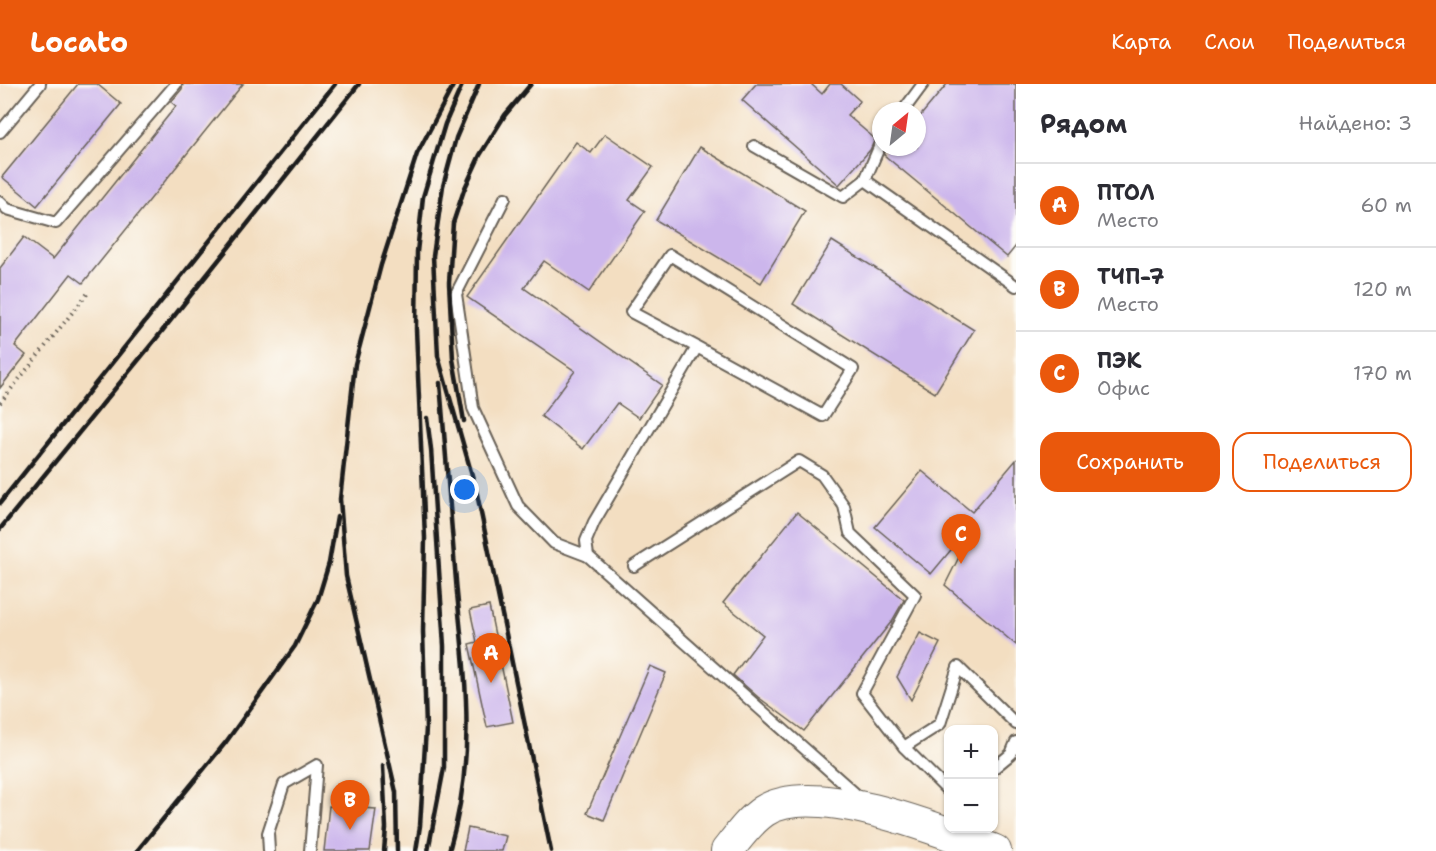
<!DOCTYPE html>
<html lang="ru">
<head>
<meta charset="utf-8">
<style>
	:root { --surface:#fff; --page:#f2f2f3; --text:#2b2b33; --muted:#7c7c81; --line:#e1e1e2; --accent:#ea580c }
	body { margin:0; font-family:"Shantell Sans",sans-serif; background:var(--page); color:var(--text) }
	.controls { position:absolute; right:18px; bottom:18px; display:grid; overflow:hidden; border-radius:12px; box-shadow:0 2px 4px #0004 }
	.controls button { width:54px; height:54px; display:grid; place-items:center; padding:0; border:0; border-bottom:2px solid var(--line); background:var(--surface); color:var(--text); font:30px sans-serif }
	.compass { position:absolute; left:872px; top:18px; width:54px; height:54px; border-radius:50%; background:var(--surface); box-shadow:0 2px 4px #0004; rotate:29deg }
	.you { position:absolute; left:465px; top:406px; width:21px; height:21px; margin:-15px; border:4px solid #fff; border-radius:50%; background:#1a73e8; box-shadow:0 0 0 9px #1a73e833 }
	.badge { display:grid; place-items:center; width:39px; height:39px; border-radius:50%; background:var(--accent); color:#fff; font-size:20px; font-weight:700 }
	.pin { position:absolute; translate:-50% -50px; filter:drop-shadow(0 2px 3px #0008) }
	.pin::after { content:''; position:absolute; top:32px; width:21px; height:18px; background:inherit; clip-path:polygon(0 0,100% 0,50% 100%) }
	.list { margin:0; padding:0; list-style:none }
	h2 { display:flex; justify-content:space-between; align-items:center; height:78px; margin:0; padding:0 24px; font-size:26px }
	h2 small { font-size:20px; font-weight:400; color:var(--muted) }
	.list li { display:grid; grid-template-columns:39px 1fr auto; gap:18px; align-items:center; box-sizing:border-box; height:84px; padding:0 24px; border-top:2px solid var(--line) }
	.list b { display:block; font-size:22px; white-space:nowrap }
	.list p { margin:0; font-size:20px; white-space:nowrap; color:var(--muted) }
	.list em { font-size:20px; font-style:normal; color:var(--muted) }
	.actions { display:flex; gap:12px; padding:18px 24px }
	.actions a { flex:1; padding:14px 0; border:2px solid var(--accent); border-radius:18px; text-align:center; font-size:21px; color:var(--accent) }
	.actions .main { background:var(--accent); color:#fff }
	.map { position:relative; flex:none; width:1016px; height:767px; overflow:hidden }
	header { display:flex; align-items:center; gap:36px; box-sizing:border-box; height:84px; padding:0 30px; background:var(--accent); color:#fff }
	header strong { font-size:28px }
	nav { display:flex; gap:33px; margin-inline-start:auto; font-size:21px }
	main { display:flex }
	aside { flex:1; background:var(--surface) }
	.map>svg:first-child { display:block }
	.building { fill:#ccb6ec }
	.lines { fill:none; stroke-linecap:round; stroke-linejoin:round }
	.service-casing { stroke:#676056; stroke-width:14 }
	.secondary-casing { stroke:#676056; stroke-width:34 }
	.path { stroke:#676056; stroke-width:4; stroke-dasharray:1.5 4.5; stroke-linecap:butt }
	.service { stroke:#fff; stroke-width:10 }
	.secondary { stroke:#fff; stroke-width:32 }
	.rail { stroke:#1c1c1c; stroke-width:4.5 }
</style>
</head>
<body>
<header>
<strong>Locato</strong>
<nav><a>Карта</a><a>Слои</a><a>Поделиться</a></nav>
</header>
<main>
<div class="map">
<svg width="1016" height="767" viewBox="0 0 1016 767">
	<rect width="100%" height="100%" fill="#fdfcf7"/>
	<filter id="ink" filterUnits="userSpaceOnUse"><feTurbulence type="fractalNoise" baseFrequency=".0167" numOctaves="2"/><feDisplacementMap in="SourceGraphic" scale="12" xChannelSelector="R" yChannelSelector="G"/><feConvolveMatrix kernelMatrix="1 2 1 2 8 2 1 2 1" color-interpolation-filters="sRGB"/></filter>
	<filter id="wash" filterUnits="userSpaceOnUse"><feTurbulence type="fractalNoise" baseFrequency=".008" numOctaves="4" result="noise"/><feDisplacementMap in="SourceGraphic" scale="24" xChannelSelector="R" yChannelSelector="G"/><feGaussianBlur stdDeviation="1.35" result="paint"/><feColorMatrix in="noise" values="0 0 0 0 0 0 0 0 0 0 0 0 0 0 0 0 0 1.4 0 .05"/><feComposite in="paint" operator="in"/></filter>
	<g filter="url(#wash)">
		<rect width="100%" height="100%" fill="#f3dec1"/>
		<g id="blocks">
			<g class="building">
				<path d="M78,0H97L121,20L37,122L2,93Z"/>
				<path d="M183,0H243L83,199L71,190L15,262L26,271L0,304V184L24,153L53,175L176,22L171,18L182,5Z"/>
				<path d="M756,0H811L822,10L830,0H841L860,17L847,31L875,55L870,66L839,101L742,16Z"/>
				<path d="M947,0H1016V162L1007,173L884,71L887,63H917V36Z"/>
				<path d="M605,50L653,83L629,116L645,127L589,208L544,177L524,204L662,301L639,334L617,319L583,365L541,332L575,287L467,213L576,58L591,69Z"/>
				<path d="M700,63L805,127L761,199L656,136Z"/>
				<path d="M832,157L974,246L935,309L793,220Z"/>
				<path d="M1016,376V561L945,501L966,459L960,455L931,490L875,443L922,387L972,428Z"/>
				<path d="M797,428L904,516L892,537L804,647L758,613L733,591L763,551L723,519Z"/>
				<path d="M489,522L513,638L487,643L469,560L477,558L470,526Z"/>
				<path d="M920,549L940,559L911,616L897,593Z"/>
				<path d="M650,582L666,589L604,736L587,729Z"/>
				<path d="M329,722L376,725L370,767H324Z"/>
				<path d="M468,744L506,752L502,767H463Z"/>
			</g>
		</g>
	</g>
	<g filter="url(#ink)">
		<use href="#blocks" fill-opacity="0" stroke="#676056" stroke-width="1.5"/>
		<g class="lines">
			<defs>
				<g id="service">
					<path d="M903,27L923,0"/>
					<path d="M0,48L40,0"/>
					<path d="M754,62L843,113L865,96L881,59"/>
					<path d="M865,96L1016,202"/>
					<path d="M505,114L456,210L473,324L518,422L554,459L588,472"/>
					<path d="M0,118L7,125L56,139L176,0"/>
					<path d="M697,263L823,332L853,285L670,171L631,228L697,263L594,438L586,457L588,472L859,713"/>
					<path d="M634,482L799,377L822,391L844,422L850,449L915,511L862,609L904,663"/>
					<path d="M994,684L1011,670L1016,658"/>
					<path d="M948,707L904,663L940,640L958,583L1016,640"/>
					<path d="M269,767L268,749L284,700L317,681L310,767"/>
				</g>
				<path id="secondary" d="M727,767C738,753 749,737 764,727C814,695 943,747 995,767"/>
			</defs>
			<use href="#service" class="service-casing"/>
			<use href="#secondary" class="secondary-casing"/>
			<path class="path" d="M0,319L88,209"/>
			<use href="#service" class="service"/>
			<use href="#secondary" class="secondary"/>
			<g class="rail">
				<path d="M479,0L456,54L443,102L433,172L438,272L476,405L551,767"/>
				<path d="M440,299C446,369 451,439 457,509C466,600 476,676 449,767"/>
				<path d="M427,334L431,365L444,562V684L428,767"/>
				<path d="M464,337L453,275L449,199L453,139L464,106L480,71L505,31L531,0"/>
				<path d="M0,419L335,0"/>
				<path d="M0,445L155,256L359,0"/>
				<path d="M383,682L386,744L384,767"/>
				<path d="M137,767L226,658L295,562L318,515L329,479L337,433"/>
				<path d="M397,767L396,708L346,492L340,415L355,280L381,181L417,70L454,0"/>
				<path d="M416,767L420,742L426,644L423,547L425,454L416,245L417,168L423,113L445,40L462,1"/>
			</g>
		</g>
	</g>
</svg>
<div class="controls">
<button>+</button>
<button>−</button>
</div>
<svg class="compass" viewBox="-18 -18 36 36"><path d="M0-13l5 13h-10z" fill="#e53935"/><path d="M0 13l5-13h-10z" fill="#7c7c81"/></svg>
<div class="you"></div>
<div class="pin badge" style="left:491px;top:599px">A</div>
<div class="pin badge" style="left:350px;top:746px">B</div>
<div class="pin badge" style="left:961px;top:480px">C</div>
</div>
<aside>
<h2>Рядом<small>Найдено: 3</small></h2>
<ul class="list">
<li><span class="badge">A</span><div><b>ПТОЛ</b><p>Место</p></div><em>60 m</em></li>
<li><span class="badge">B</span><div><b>ТЧП-7</b><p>Место</p></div><em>120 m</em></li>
<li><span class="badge">C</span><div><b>ПЭК</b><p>Офис</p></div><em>170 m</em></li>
</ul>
<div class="actions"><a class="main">Сохранить</a><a>Поделиться</a></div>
</aside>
</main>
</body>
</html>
